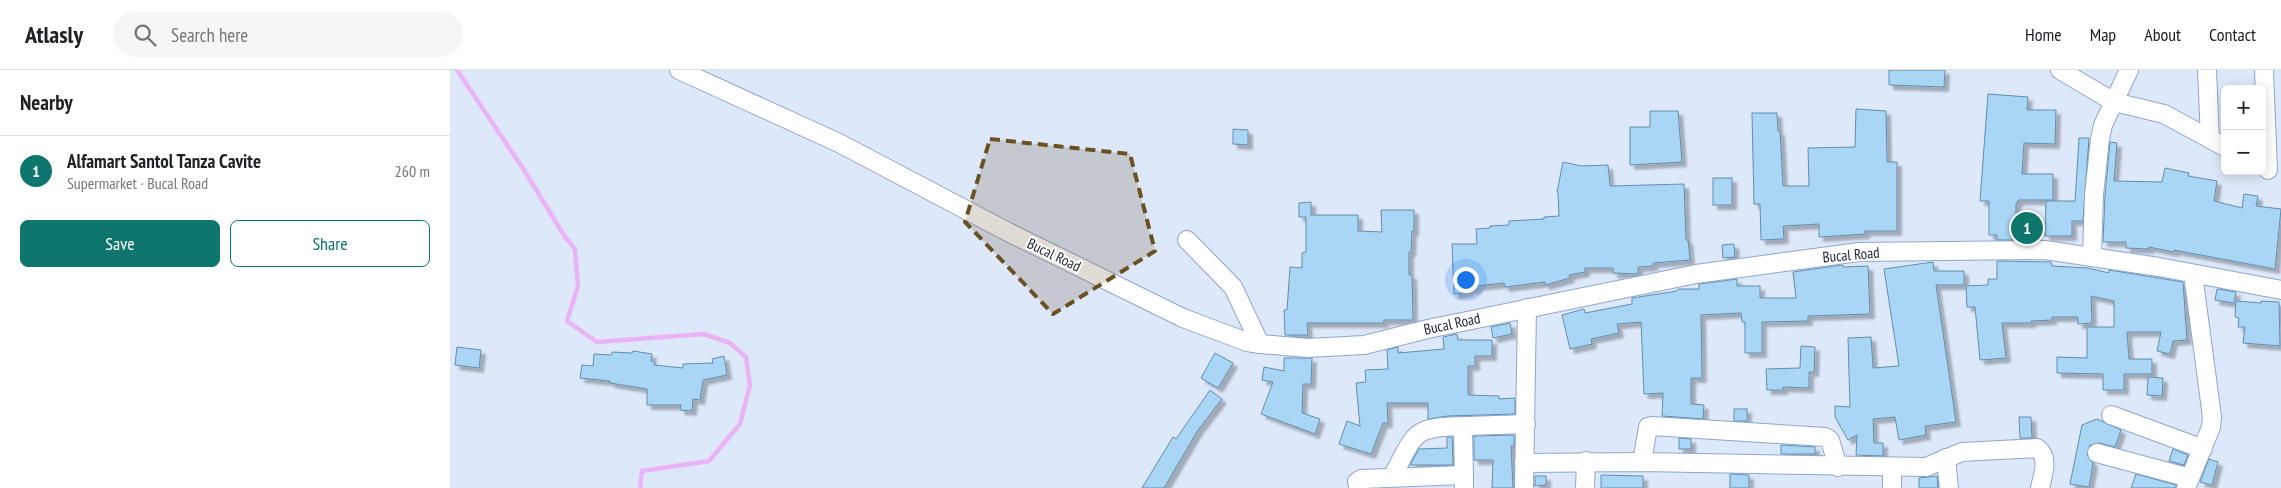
<!DOCTYPE html>
<html lang="en">
<head>
<meta charset="utf-8">
<style>
	:root { --surface:#fff; --page:#f6f6f6; --text:#202124; --muted:#757577; --line:#e0e0e0; --accent:#0f766e }
	body { margin:0; font-family:"PT Sans Narrow",sans-serif; background:var(--page); color:var(--text) }
	.controls { position:absolute; right:15px; top:15px; display:grid; overflow:hidden; border-radius:8px; box-shadow:0 2px 12px #0003 }
	.controls button { width:45px; height:45px; display:grid; place-items:center; padding:0; border:0; border-bottom:1px solid var(--line); background:var(--surface); color:var(--text); font:25px sans-serif }
	.you { position:absolute; left:1015px; top:209px; width:18px; height:18px; margin:-12px; border:4px solid #fff; border-radius:50%; background:#1a73e8; box-shadow:0 0 0 8px #1a73e833 }
	.badge { display:grid; place-items:center; width:32px; height:32px; border-radius:50%; background:var(--accent); color:#fff; font-size:16px; font-weight:700 }
	.pin { position:absolute; translate:-50% -50%; border:2px solid #fff; box-shadow:0 1px 5px #0006 }
	.list { margin:0; padding:0; list-style:none }
	h2 { display:flex; justify-content:space-between; align-items:center; height:65px; margin:0; padding:0 20px; font-size:21px }
	h2 small { font-size:16px; font-weight:400; color:var(--muted) }
	.list li { display:grid; grid-template-columns:32px 1fr auto; gap:15px; align-items:center; box-sizing:border-box; height:70px; padding:0 20px; border-top:1px solid var(--line) }
	.list b { display:block; font-size:19px; white-space:nowrap }
	.list p { margin:0; font-size:16px; white-space:nowrap; color:var(--muted) }
	.list em { font-size:16px; font-style:normal; color:var(--muted) }
	.actions { display:flex; gap:10px; padding:15px 20px }
	.actions a { flex:1; padding:11px 0; border:1px solid var(--accent); border-radius:8px; text-align:center; font-size:18px; color:var(--accent) }
	.actions .main { background:var(--accent); color:#fff }
	.icon { flex:none; width:28px; height:28px; fill:none; stroke:currentColor; stroke-width:2; stroke-linecap:round; stroke-linejoin:round }
	.map { position:relative; flex:none; width:1831px; height:418px; overflow:hidden }
	header { display:flex; align-items:center; gap:30px; box-sizing:border-box; height:70px; padding:0 25px; background:var(--surface); border-bottom:1px solid var(--line) }
	header strong { font-size:24px }
	nav { display:flex; gap:28px; margin-inline-start:auto; font-size:18px }
	.search { width:350px; height:45px; background:var(--page); display:flex; align-items:center; gap:12px; box-sizing:border-box; padding:0 18px; border-radius:28px; color:var(--muted); font-size:19px }
	main { display:flex }
	aside { flex:1; background:var(--surface) }
	.map>svg:first-child { display:block }
	.lines { fill:none; stroke-linecap:round; stroke-linejoin:round }
	.stream { stroke:#eab3f6; stroke-width:4.5 }
	.building { fill:#aad6f6; stroke:#628dac; filter:url(#shadow) }
	.minor-casing { stroke:#8da6cf; stroke-width:20 }
	.minor { stroke:#fff; stroke-width:18 }
	.marked { fill:#6b5122; fill-opacity:0.2; stroke:#6b5122; stroke-width:4; stroke-dasharray:10 6; stroke-linejoin:round }
	.labels { text-anchor:middle; stroke-width:4; stroke-linejoin:round; paint-order:stroke }
	.street-label { font-size:15px; fill:#1b2434; stroke:#fff }
</style>
</head>
<body>
<header>
<strong>Atlasly</strong>
<div class="search"><svg class="icon" aria-label="search" viewBox="0 0 24 24"><circle cx="10" cy="10" r="6"/><path d="M15 15l6 6"/></svg>Search here</div>
<nav><a>Home</a><a>Map</a><a>About</a><a>Contact</a></nav>
</header>
<main>
<aside>
<h2>Nearby<small></small></h2>
<ul class="list">
<li><span class="badge">1</span><div><b>Alfamart Santol Tanza Cavite</b><p>Supermarket · Bucal Road</p></div><em>260 m</em></li>
</ul>
<div class="actions"><a class="main">Save</a><a>Share</a></div>
</aside>
<div class="map">
<svg width="1831" height="418" viewBox="0 0 1831 418">
	<defs>
		<filter id="shadow"><feDropShadow dx="4.5" dy="4.5" stdDeviation="1" flood-color="#0004"/></filter>
	</defs>
	<rect width="100%" height="100%" fill="#dde8fa"/>
	<g class="lines">
		<path class="stream" d="M7,0L74,100L115,167L125,179L128,216L117,251L147,272L254,264L280,273L296,287L300,315L290,354L259,391L192,401L190,418"/>
	</g>
	<g class="building">
		<path d="M1439,0H1495L1494,17L1439,15Z"/>
		<path d="M1538,24L1578,27L1577,40H1606L1605,74L1574,73L1572,104H1603V130H1568V133H1566V170H1547V165H1539V131H1530Z"/>
		<path d="M1406,39L1436,41L1437,92H1447V161H1415V164L1369,167V154L1333,156L1334,169L1311,170L1310,134H1304L1302,43H1327L1328,61H1330L1333,116H1359L1358,78L1405,77Z"/>
		<path d="M1200,41H1228L1232,92L1180,95V57H1200Z"/>
		<path d="M783,59L798,60V75L783,74Z"/>
		<path d="M1629,68H1639L1633,151H1622V166H1595L1596,131H1625Z"/>
		<path d="M1660,72L1667,73L1664,111L1712,112L1715,98L1739,103L1738,106L1767,111L1764,131L1792,138L1794,124L1808,126L1806,136L1831,139L1825,199L1724,180V182L1699,177V179L1676,178V172H1653L1655,126Z"/>
		<path d="M1113,92L1131,96L1158,95L1160,116L1234,114L1236,170H1238L1240,190L1203,193V196L1188,197V204L1163,203V198H1135V202L1119,205L1120,208L1095,215V212L1055,217L1054,213L1026,216V219L1018,220L1019,222L1004,224L1002,174H1027L1026,159L1040,158V156L1059,155V151L1094,149V147L1109,146L1108,123L1107,122Z"/>
		<rect x="1263" y="108" width="19" height="27"/>
		<path d="M861,132V145H908V161L932,162L931,140H964V161H962L961,182H959V205H962L963,250H934V253H857L858,265H835L834,240H837L840,197L852,198V183L856,182V147H849V133Z"/>
		<path d="M1284,174L1285,187L1273,188L1272,175Z"/>
		<path d="M1547,191L1601,192L1602,196L1638,198L1659,203V200L1733,212L1737,270L1723,271L1720,284L1707,281L1711,262H1677L1679,289H1702V304H1674V320H1653V304L1607,303V287L1637,288V257H1664V231L1641,226L1642,253L1628,254V247H1602V250L1581,251V253H1552L1556,288L1530,290L1525,237H1517L1516,216L1538,215V209H1547Z"/>
		<path d="M1483,192L1484,201H1514V215H1486L1506,352L1475,356L1476,365L1449,370L1445,347L1423,349L1424,373H1433V386L1406,385L1407,365L1398,370L1385,347V336L1400,337L1398,268L1421,267L1423,298L1449,296L1434,199Z"/>
		<path d="M1393,195V197L1418,196L1420,244L1358,246V251L1312,252V283H1295V252H1292L1291,243L1251,245L1252,308H1241V334L1254,335L1253,349L1212,346L1213,323L1194,324L1191,252L1167,254L1169,263L1141,269L1142,274L1120,279L1112,245L1134,239L1135,243L1182,234V228L1227,221L1228,219H1249V214L1287,209V216H1310V228H1346L1343,202Z"/>
		<path d="M1767,219L1786,222L1784,233L1765,230Z"/>
		<path d="M1786,231L1811,233V231L1829,232L1830,276L1793,273L1795,257H1788L1789,248L1785,247Z"/>
		<path d="M1060,253L1062,264L1043,268L1041,257Z"/>
		<path d="M1007,264L1008,270H1042V286H1025V296H1018V325L1049,326V329L1065,328V344L998,346L978,349V333H937L938,353H933L921,384L889,374L897,351L910,356L906,313L916,312L915,300L938,299L937,280L948,277V283L994,279L993,267Z"/>
		<path d="M1351,276L1365,277L1364,302H1359V318L1333,317V320H1317L1316,299L1350,298Z"/>
		<path d="M7,277L31,280L29,298L5,295Z"/>
		<path d="M183,281L202,284L201,291L205,292L204,295L233,298V294L263,293L262,289L274,286L277,305L253,310L250,330L243,329L242,341L230,340L231,335H197V319L160,313V311L130,308L132,295L143,296L144,284L161,285L162,282L182,283Z"/>
		<path d="M765,283L783,293L768,318L751,308Z"/>
		<path d="M834,288H862L861,314H853L852,343L870,349L865,364L811,344L823,312L812,310L814,297L834,301Z"/>
		<path d="M1698,307L1713,308L1712,326L1697,325Z"/>
		<path d="M760,320L772,329L748,360L714,418H692L723,367L726,369Z"/>
		<rect x="1284" y="339" width="13" height="12"/>
		<path d="M1569,347H1581L1582,368H1570Z"/>
		<path d="M1647,349L1671,360L1665,377L1649,373L1640,375L1637,385L1643,393L1639,417L1620,414L1632,355Z"/>
		<path d="M1064,365V376H1061L1063,418H1042L1043,390H1024V366Z"/>
		<path d="M997,367H1002L1003,395H960L969,379L997,378Z"/>
		<path d="M1229,368L1241,369V379H1229Z"/>
		<path d="M1331,375L1365,377V384H1331Z"/>
		<path d="M1723,379L1738,385L1734,395L1719,391Z"/>
		<path d="M1759,389L1768,392L1762,415L1750,412Z"/>
		<path d="M1280,404L1299,405V418H1280Z"/>
		<path d="M1686,404L1726,415V418H1681Z"/>
		<path d="M1151,405L1193,406V418H1151Z"/>
		<path d="M1085,406H1096V415L1085,416Z"/>
		<path d="M1487,406L1488,418H1469V408Z"/>
	</g>
	<g class="lines">
		<defs>
			<g id="minor">
				<path d="M229,0L389,73L558,162L733,248L797,272L810,274L858,278L914,275L978,259L1246,204L1409,182L1595,180L1709,197L1831,220"/>
				<path d="M1610,0L1664,32L1714,44L1775,77"/>
				<path d="M1757,0L1760,69"/>
				<path d="M1814,0L1818,100"/>
				<path d="M737,170L783,217L810,274"/>
				<path d="M1642,186L1644,125L1650,69L1653,55L1679,0"/>
				<path d="M1661,345L1753,379"/>
				<path d="M1647,383L1740,408"/>
				<path d="M1496,388L1499,418"/>
				<path d="M1192,392L1198,357L1202,356L1375,367L1380,370L1388,397"/>
				<path d="M1074,393L1192,392L1476,397L1512,382L1587,378C1600,388 1593,404 1590,418"/>
				<path d="M1442,398V418"/>
				<path d="M1014,405L1013,363L1017,356L1076,354"/>
				<path d="M942,407C967,361 961,357 1017,356"/>
				<path d="M909,418L907,412L911,409L1014,405V418"/>
				<path d="M1074,418L1077,238"/>
				<path d="M1135,418L1136,391"/>
				<path d="M1736,418L1761,357L1762,347L1743,204"/>
			</g>
		</defs>
		<use href="#minor" class="minor-casing"/>
		<use href="#minor" class="minor"/>
	</g>
	<path class="marked" d="M540,69L680,84L705,181L603,244L515,152Z"/>
	<g class="labels">
		<g class="street-label">
			<text transform="translate(604 185) rotate(26)" y="5">Bucal Road</text>
			<text transform="translate(1401 185) rotate(-5)" y="5">Bucal Road</text>
			<text transform="translate(1002 254) rotate(-12)" y="5">Bucal Road</text>
		</g>
	</g>
</svg>
<div class="controls">
<button>+</button>
<button>−</button>
</div>
<div class="you"></div>
<div class="pin badge" style="left:1577px;top:158px">1</div>
</div>
</main>
</body>
</html>
